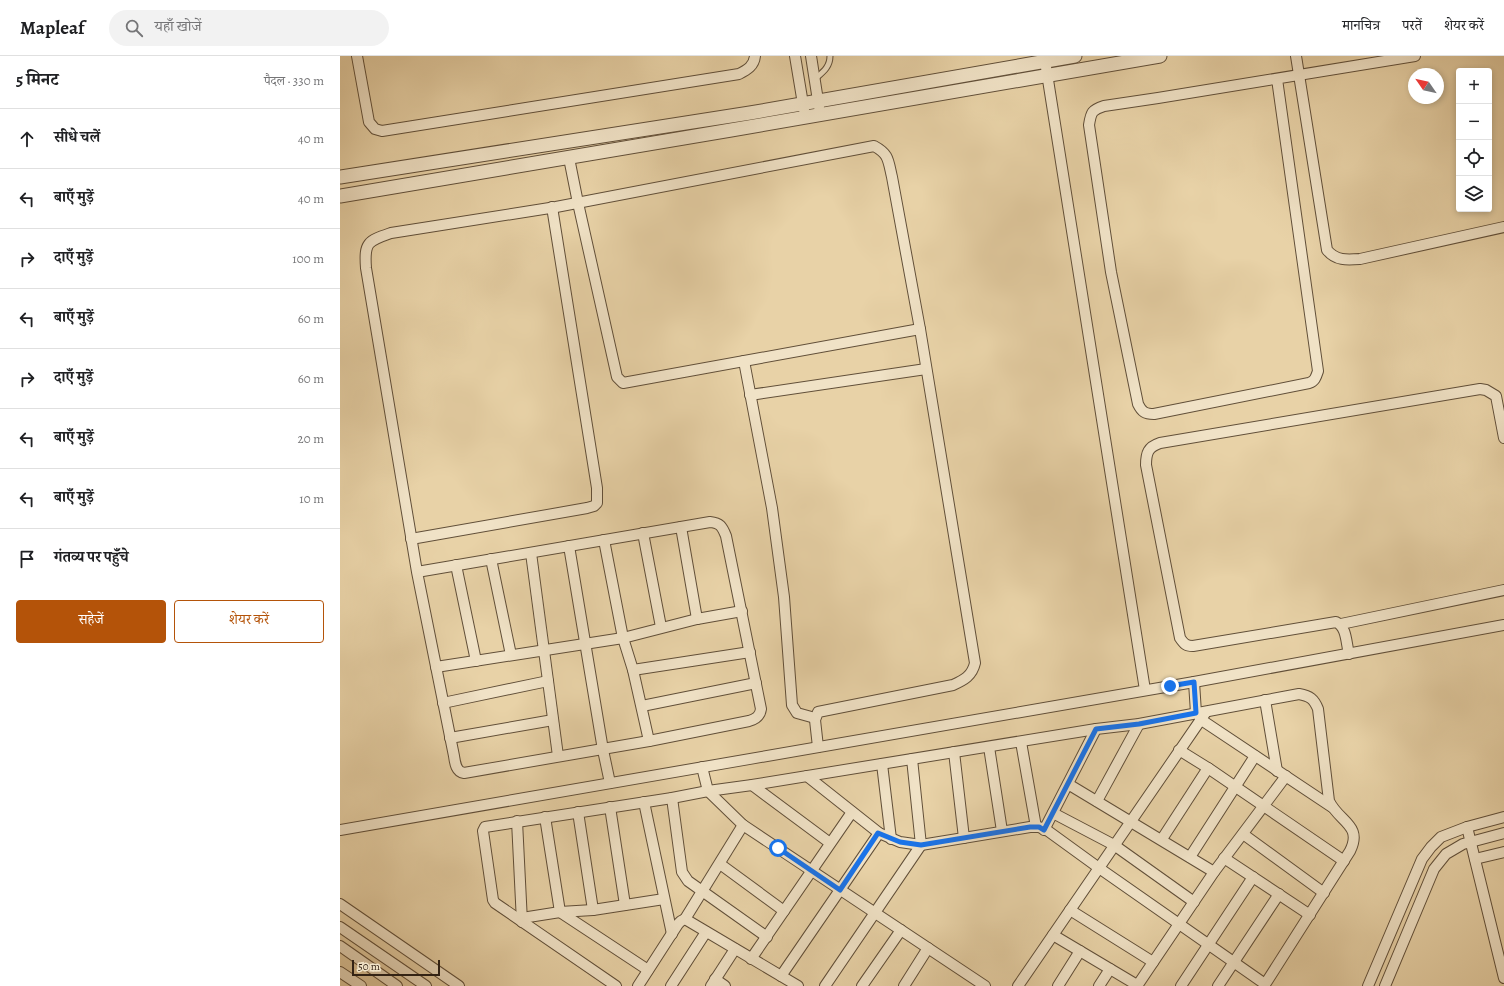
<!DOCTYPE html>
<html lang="hi">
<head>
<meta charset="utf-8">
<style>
	:root { --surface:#fff; --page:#f2f2f2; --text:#202124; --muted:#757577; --line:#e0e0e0; --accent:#b45309 }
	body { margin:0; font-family:Alegreya,"Noto Serif Devanagari",serif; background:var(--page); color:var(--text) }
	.controls { position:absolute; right:12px; top:12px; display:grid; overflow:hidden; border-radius:4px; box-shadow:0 2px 6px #0003 }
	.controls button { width:36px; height:36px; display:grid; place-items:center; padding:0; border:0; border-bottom:1px solid var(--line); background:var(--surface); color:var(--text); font:20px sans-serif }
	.compass { position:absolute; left:1068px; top:12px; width:36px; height:36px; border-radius:50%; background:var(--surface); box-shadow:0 2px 6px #0003; rotate:304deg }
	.scale { position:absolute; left:12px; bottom:10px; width:88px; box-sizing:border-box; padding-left:4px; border:2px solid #342314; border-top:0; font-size:11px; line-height:14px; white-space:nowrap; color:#342314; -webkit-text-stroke:3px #f0e2c6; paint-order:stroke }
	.stop { position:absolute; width:12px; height:12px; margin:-9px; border:3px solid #1a73e8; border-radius:50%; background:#fff }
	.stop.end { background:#1a73e8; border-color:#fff; box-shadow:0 1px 4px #0008 }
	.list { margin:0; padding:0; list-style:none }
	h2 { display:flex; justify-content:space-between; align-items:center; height:52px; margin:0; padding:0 16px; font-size:17px }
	h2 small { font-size:13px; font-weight:400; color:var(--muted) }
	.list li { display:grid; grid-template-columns:26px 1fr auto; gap:12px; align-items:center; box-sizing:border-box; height:60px; padding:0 16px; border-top:1px solid var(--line) }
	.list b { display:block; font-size:15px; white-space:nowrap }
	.list em { font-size:13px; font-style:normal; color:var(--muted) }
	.actions { display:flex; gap:8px; padding:12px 16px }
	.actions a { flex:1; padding:9px 0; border:1px solid var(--accent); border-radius:4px; text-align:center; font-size:14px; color:var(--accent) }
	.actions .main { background:var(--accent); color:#fff }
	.icon { flex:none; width:22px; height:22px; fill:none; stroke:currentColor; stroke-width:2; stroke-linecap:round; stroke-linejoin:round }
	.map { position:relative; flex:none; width:1164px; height:930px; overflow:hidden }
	header { display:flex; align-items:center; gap:24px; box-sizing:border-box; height:56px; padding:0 20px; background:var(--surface); border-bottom:1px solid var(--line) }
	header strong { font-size:19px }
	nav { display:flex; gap:22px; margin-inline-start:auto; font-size:14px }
	.search { width:280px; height:36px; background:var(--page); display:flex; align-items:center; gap:10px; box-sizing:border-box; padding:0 14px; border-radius:22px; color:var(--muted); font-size:15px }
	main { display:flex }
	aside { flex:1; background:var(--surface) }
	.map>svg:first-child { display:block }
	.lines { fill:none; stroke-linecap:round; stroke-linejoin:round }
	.service-casing { stroke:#614f39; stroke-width:7 }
	.minor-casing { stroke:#614f39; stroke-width:12 }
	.tertiary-casing { stroke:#614f39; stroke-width:15 }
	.service { stroke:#f0e2c6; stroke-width:5 }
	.minor { stroke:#f0e2c6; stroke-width:10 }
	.tertiary { stroke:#f0e2c6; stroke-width:13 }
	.route { stroke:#1a73e8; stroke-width:5 }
</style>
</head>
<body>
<header>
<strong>Mapleaf</strong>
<div class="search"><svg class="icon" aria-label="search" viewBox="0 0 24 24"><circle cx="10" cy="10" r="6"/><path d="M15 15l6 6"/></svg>यहाँ खोजें</div>
<nav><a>मानचित्र</a><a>परतें</a><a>शेयर करें</a></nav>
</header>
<main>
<aside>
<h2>5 मिनट<small>पैदल · 330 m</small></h2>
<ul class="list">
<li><svg class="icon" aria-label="ahead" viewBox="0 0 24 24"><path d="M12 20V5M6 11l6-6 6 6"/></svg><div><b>सीधे चलें</b></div><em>40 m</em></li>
<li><svg class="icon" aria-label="left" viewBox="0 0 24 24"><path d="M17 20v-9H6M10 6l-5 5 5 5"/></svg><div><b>बाएँ मुड़ें</b></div><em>40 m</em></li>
<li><svg class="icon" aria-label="right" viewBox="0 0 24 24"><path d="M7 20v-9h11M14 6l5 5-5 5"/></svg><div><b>दाएँ मुड़ें</b></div><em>100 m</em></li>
<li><svg class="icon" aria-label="left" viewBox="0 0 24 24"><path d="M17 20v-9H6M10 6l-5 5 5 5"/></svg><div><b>बाएँ मुड़ें</b></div><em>60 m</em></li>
<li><svg class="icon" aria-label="right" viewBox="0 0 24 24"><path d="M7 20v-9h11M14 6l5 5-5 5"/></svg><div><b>दाएँ मुड़ें</b></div><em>60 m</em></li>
<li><svg class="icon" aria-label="left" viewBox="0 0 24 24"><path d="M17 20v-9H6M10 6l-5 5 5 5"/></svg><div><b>बाएँ मुड़ें</b></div><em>20 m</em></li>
<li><svg class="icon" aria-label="left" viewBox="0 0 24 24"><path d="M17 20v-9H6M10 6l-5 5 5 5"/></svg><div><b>बाएँ मुड़ें</b></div><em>10 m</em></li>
<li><svg class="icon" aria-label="arrive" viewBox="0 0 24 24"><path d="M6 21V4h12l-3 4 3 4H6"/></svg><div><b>गंतव्य पर पहुँचे</b></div></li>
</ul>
<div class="actions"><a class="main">सहेजें</a><a>शेयर करें</a></div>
</aside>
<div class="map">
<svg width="1164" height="930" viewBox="0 0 1164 930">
	<rect width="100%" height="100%" fill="#e8d2a7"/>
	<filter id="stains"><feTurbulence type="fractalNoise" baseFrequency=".005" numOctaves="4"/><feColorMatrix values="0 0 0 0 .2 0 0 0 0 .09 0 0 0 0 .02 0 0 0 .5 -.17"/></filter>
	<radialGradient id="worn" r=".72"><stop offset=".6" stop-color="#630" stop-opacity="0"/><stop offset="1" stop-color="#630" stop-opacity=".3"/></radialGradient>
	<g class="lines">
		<defs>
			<path id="service" d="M475,23C483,16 490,11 490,0"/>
			<g id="minor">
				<path d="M17,0L29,66L35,73L42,75L399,18C407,14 414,10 415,0"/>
				<path d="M455,0L464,54"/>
				<path d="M471,0L479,51"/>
				<path d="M956,0L987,194C996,205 1007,204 1020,203L1164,171"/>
				<path d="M705,5L805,634"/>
				<path d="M937,23L978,315C976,321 975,325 969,327L814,358C805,358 802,356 798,348L771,216L749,69C751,56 752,54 764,50L818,42L1075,0"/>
				<path d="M229,102L238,147L277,321L283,327L580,273"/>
				<path d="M404,305L432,452L444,541L452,649L457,657L475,662"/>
				<path d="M410,339L586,313"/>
				<path d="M341,471L357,563"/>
				<path d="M303,477L321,571"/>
				<path d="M71,483L247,452L254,450L257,447V432L212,151"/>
				<path d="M264,484L283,582L293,614L309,685"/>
				<path d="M229,490L263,694L270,727"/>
				<path d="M191,497L218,700"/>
				<path d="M151,503L171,599"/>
				<path d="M116,509L136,605"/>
				<path d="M77,516L370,466C380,467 382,470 386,480L421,653C420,660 416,663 409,665L309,685L124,717C116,716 115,707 114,700L77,516L26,212C24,186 28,185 51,177L216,151L534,90C549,98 548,104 552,121L580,273L635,607C632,620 624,624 613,629L478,656L475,664L478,691"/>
				<path d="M1001,568L1164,534"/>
				<path d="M1009,598C1006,587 1007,571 996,566L853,590C846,590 844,588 840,582L806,409C806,397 808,391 820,387L1140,333L1146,334L1156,340L1164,382"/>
				<path d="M96,611L283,582L357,563L402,555"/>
				<path d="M293,614L410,596"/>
				<path d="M854,626L856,657"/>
				<path d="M925,644L937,715"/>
				<path d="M103,647L208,625"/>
				<path d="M302,650L416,627"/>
				<path d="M860,663L992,751"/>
				<path d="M110,682L213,664"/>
				<path d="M681,686L696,771"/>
				<path d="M649,691L662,775"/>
				<path d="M839,694L868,712L1004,805"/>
				<path d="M614,696L624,782"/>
				<path d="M542,708L551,783"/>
				<path d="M362,711L368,735L403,769L645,930"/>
				<path d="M467,720L539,777L560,786L581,789L690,771H699L708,775L759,812L925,928"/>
				<path d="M728,728L874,816"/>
				<path d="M412,729L490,787"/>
				<path d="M332,742L342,816L348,825L427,881"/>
				<path d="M757,745L799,668"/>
				<path d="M304,746L332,878"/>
				<path d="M270,751L285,849"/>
				<path d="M238,756L253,854"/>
				<path d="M713,757L774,789L854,846"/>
				<path d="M205,761L220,856L308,914"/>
				<path d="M177,765L182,866"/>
				<path d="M1127,771L1164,922"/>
				<path d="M0,774L854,626L1164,569"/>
				<path d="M704,774L756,673"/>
				<path d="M903,778L984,837"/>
				<path d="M822,783L868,712"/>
				<path d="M850,801L915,700"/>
				<path d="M884,802L970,859"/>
				<path d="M1135,803L1164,796"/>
				<path d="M380,808L444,855"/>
				<path d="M0,848L119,930"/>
				<path d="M730,854L813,906"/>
				<path d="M182,862L220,856L253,854L324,843"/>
				<path d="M345,863L403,769"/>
				<path d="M0,871L86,930"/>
				<path d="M713,879L797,929"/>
				<path d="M0,890L57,930"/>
				<path d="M411,903L512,756"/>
				<path d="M0,916L21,930"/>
				<path d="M441,920L539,777"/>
				<path d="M375,923L385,930"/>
				<path d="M276,930L155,847L153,844L143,775L145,771L332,742L368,735L412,729L756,673L799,668L959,638C970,640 974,643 978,653L989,745C999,766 1023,769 1010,795L924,930"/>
				<path d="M298,930L338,868L341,865L345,863L458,930"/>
				<path d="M331,930L366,876"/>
				<path d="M371,930L395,893"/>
				<path d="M485,930L581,789L572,703"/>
				<path d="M522,930L561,874"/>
				<path d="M564,930L588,892"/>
				<path d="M678,930L866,656"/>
				<path d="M718,930L740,895"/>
				<path d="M759,930L770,913"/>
				<path d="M797,930L874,816L946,720"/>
				<path d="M841,930L913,821"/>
				<path d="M878,930L939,838"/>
				<path d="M1028,930L1082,803L1091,791L1101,781L1127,771L1164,761"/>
				<path d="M1045,930L1094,813L1106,798L1123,788L1164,777"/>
			</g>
			<g id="tertiary">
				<path d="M0,121L410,57L735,0"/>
				<path d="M0,140L391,74L820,0"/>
			</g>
		</defs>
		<use href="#service" class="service-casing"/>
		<use href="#minor" class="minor-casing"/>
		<use href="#tertiary" class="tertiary-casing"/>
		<use href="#service" class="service"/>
		<use href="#minor" class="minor"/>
		<use href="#tertiary" class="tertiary"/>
	</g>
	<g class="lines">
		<path class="route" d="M438,792L500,834L538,777L560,786L581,789L690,771H699L704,774L756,673L799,668L856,657L854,626L830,630"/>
	</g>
	<rect width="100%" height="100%" filter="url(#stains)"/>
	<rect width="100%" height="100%" fill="url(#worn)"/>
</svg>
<div class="controls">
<button>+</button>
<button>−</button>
<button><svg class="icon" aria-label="locate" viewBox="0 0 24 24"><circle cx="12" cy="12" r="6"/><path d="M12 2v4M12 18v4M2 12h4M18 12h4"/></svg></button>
<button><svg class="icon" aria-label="layers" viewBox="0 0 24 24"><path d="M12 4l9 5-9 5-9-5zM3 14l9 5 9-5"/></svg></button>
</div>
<svg class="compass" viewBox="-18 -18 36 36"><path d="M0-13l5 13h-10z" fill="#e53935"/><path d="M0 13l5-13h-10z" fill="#757577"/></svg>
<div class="scale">50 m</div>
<div class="stop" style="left:438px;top:792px"></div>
<div class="stop end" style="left:830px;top:630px"></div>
</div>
</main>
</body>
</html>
